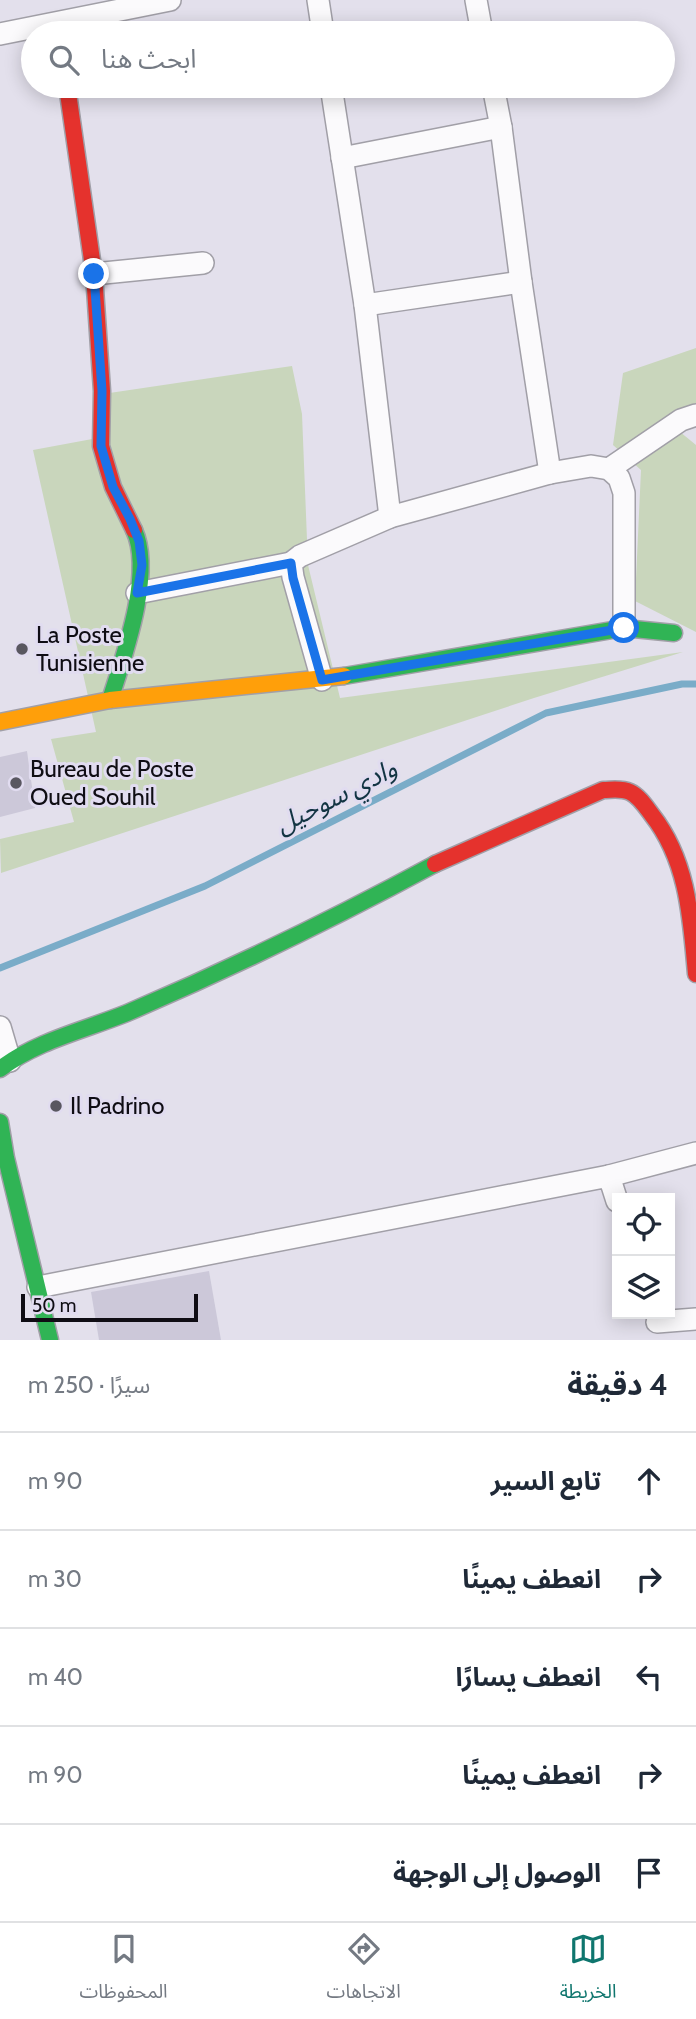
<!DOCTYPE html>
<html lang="ar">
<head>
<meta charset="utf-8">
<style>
	:root { --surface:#fff; --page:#f2f2f3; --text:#1f2937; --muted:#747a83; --line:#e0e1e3; --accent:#0f766e }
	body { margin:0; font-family:Cabin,"Noto Sans Arabic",sans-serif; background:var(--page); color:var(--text); direction:rtl }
	.controls { position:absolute; right:21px; bottom:21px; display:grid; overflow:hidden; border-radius:0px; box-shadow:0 4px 18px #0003 }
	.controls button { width:63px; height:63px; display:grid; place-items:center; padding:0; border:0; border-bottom:2px solid var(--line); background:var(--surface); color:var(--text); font:35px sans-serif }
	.scale { position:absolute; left:21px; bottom:18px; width:177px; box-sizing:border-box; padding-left:7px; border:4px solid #0f0d14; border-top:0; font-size:19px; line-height:24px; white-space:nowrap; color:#0f0d14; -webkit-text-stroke:5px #e1dcf0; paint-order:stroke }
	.stop { position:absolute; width:21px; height:21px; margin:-16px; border:5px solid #1a73e8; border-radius:50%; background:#fff }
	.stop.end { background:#1a73e8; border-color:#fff; box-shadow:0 2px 7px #0008 }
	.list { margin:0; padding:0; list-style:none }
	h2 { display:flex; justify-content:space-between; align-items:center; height:91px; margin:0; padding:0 28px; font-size:30px }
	h2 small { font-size:23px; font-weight:400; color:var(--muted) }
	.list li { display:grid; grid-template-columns:46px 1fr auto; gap:21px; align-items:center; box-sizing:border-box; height:98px; padding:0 28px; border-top:2px solid var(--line) }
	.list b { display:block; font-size:26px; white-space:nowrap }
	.list em { font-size:23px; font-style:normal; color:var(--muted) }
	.icon { flex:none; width:38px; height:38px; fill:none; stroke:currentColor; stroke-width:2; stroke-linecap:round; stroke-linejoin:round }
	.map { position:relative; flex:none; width:696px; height:1340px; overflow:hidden; direction:ltr }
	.search { position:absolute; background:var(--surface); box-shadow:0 4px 18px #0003; left:21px; right:21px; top:21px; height:77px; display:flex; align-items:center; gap:18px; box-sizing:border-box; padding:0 24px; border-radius:38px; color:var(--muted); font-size:26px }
	.sheet { height:581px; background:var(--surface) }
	nav { display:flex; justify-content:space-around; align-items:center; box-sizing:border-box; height:98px; border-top:2px solid var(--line); background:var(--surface); font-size:19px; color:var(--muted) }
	nav a { display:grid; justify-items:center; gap:4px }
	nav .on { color:var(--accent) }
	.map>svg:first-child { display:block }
	.green { fill:#c9d6bc }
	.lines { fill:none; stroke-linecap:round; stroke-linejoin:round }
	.stream { stroke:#7aacc8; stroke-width:7 }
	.building { fill:#ccc8d9 }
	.street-casing { stroke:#a19fa7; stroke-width:24 }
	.fast-casing { stroke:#a19fa7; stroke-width:19 }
	.slow-casing { stroke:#a19fa7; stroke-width:19 }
	.jam-casing { stroke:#a19fa7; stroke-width:19 }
	.street { stroke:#fbfafc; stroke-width:21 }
	.fast { stroke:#30b455; stroke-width:16 }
	.slow { stroke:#ff9f0a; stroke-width:16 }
	.jam { stroke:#e5322d; stroke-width:16 }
	.route { stroke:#1a73e8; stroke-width:9 }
	.poi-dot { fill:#595760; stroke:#e1dcf0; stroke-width:2.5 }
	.labels { text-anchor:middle; stroke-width:6; stroke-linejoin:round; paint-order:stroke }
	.poi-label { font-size:24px; fill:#0f0d14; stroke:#e1dcf0; text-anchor:start }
	.water-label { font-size:26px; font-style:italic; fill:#123443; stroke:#e1dcf0 }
</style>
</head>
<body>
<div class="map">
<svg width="696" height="1340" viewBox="0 0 696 1340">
	<rect width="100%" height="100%" fill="#e3e0ec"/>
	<g class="green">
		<path d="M696,348V404L663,418L696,445V632L635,601L641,470L613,445L623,373Z"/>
		<path d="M292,366L302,414L308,565L340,698L683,652L534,698L1,873L0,839L74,822L51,739L96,732L33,450L103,437L96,395Z"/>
	</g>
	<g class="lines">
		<path class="stream" d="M0,968L205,886L546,713L682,684H696"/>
	</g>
	<g class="building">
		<path d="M27,751L35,808L0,817V757Z"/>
		<path d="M209,1271L221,1340H99L91,1292Z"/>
	</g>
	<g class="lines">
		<defs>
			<g id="street">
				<path d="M318,0L323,33"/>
				<path d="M476,0L482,33"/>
				<path d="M0,34L170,0"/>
				<path d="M331,86L365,305L390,517"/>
				<path d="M493,86L501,127L521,282L550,473"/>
				<path d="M342,158L501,127"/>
				<path d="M94,274L203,263"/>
				<path d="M365,305L521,282"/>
				<path d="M609,469L681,420L696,415"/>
				<path d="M137,593L291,563"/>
				<path d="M322,680L293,577L291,563L300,556L390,517L550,473L591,466L609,469L619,478L624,493V628"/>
				<path d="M0,1027L10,1061"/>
				<path d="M609,1176L696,1153"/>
				<path d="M38,1287L609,1176L617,1201"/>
				<path d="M657,1322L696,1319"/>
			</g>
			<g id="fast">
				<path d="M344,676L624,628L674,633"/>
				<path d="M110,700C124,656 154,573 134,530"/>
				<path d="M0,1069C36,1041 85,1030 127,1013C232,968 335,918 435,864"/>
				<path d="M0,1122L6,1158L50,1340"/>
			</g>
			<path id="slow" d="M0,722L110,700L344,676"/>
			<g id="jam">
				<path d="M67,86L94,274L102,391L101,446L113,487L134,530"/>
				<path d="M435,864L603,790C612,790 621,788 630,792C639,796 646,807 652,815C688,861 691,918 696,974"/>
			</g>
		</defs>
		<use href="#street" class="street-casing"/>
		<use href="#fast" class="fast-casing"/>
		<use href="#slow" class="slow-casing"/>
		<use href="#jam" class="jam-casing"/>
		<use href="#street" class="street"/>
		<use href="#fast" class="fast"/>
		<use href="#slow" class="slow"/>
		<use href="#jam" class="jam"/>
	</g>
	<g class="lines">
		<path class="route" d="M94,274L102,391L101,446L113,487L130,519L139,541L142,565L137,593L291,563L293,578L322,680L624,628"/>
	</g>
	<g class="poi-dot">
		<circle cx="22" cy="649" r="7"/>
		<circle cx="16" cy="783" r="7"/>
		<circle cx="56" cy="1106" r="7"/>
	</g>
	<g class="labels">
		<g class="poi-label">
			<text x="36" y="643">La Poste<tspan x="36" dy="28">Tunisienne</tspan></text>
			<text x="30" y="777">Bureau de Poste<tspan x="30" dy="28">Oued Souhil</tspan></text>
			<text x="70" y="1114">Il Padrino</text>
		</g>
		<g class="water-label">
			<text transform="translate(336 796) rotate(-27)" y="9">وادي سوحيل</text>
		</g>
	</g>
</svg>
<div class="controls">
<button><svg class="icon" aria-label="locate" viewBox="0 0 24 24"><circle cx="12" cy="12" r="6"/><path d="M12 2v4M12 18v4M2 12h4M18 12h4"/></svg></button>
<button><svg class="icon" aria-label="layers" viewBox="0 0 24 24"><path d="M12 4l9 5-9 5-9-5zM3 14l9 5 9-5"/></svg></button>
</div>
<div class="scale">50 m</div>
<div class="stop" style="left:624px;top:628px"></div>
<div class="stop end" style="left:94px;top:274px"></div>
<div class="search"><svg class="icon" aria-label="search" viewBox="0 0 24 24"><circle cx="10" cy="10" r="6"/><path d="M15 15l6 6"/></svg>ابحث هنا</div>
</div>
<section class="sheet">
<h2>4 دقيقة<small>سيرًا · 250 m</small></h2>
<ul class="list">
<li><svg class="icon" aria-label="ahead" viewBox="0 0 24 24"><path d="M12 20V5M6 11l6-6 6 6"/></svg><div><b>تابع السير</b></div><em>90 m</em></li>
<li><svg class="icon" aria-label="right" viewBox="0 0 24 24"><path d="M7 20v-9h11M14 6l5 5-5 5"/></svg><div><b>انعطف يمينًا</b></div><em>30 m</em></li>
<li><svg class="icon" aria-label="left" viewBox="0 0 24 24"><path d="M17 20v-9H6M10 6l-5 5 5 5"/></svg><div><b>انعطف يسارًا</b></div><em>40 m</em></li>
<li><svg class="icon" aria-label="right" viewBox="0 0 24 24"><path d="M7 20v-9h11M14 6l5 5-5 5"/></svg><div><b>انعطف يمينًا</b></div><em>90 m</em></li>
<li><svg class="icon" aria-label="arrive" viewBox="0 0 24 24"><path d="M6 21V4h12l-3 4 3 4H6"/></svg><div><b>الوصول إلى الوجهة</b></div></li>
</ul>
</section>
<nav>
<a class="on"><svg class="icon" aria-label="map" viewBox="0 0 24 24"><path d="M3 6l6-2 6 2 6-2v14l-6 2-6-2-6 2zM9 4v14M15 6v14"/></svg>الخريطة</a>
<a><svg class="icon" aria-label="directions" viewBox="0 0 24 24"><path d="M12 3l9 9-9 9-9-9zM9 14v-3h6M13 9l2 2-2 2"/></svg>الاتجاهات</a>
<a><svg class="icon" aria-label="saved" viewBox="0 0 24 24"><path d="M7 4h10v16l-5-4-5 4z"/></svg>المحفوظات</a>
</nav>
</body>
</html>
